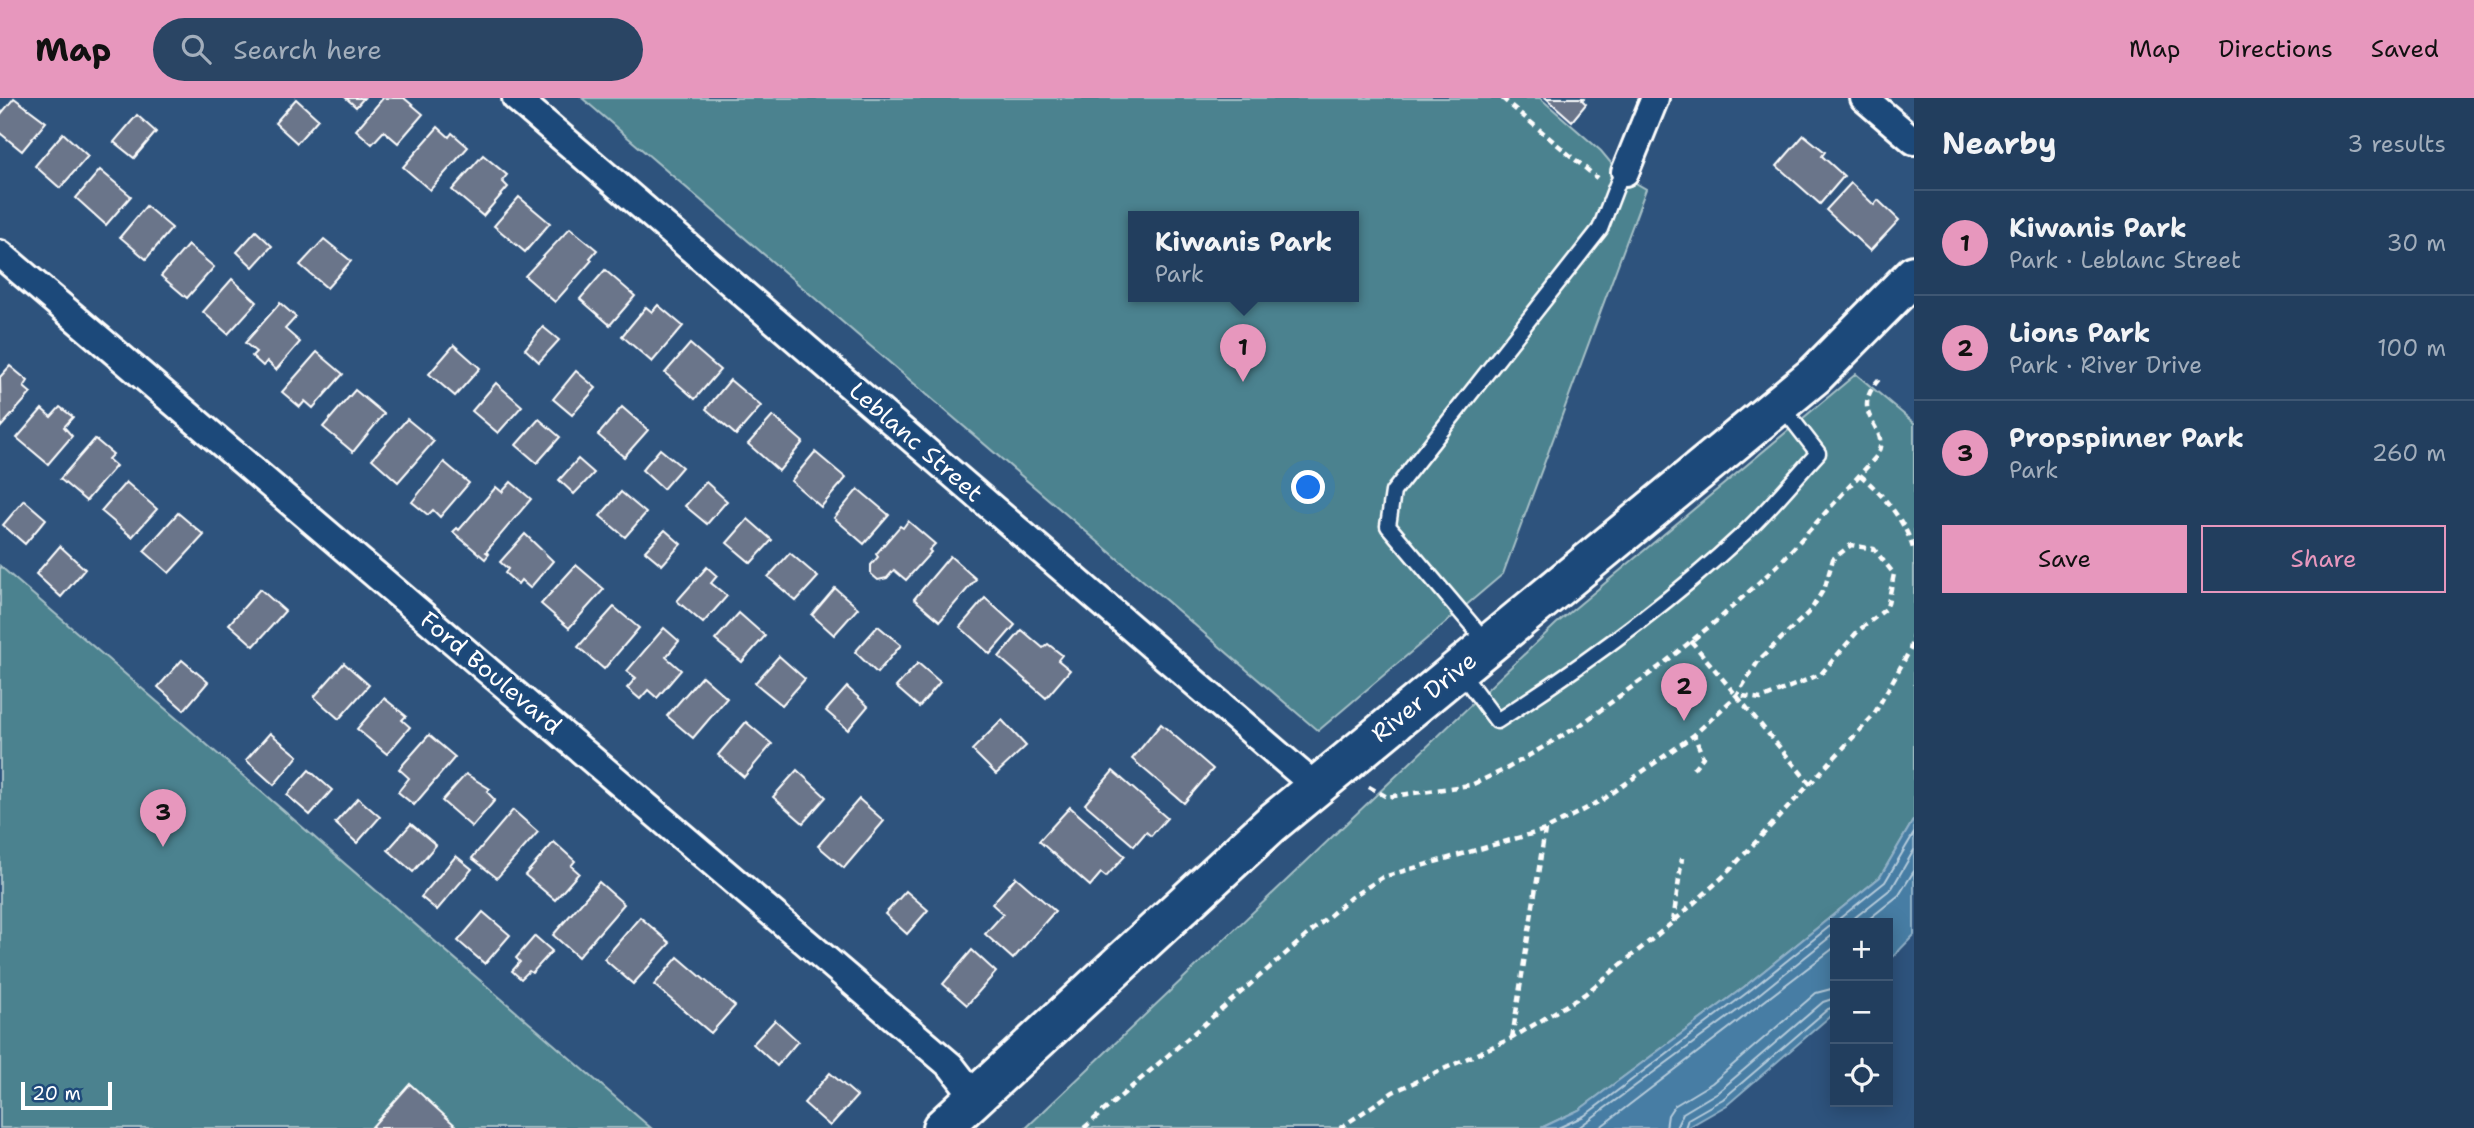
<!DOCTYPE html>
<html lang="en">
<head>
<meta charset="utf-8">
<style>
	:root { --surface:#223e5e; --page:#2a4564; --text:#f1f3f6; --muted:#a2aebc; --line:#3f5773; --accent:#e797bd }
	body { margin:0; font-family:"Shantell Sans",sans-serif; background:var(--page); color:var(--text) }
	.controls { position:absolute; right:21px; bottom:21px; display:grid; overflow:hidden; border-radius:0px; box-shadow:0 4px 18px #0003 }
	.controls button { width:63px; height:63px; display:grid; place-items:center; padding:0; border:0; border-bottom:2px solid var(--line); background:var(--surface); color:var(--text); font:35px sans-serif }
	.scale { position:absolute; left:21px; bottom:18px; width:91px; box-sizing:border-box; padding-left:7px; border:4px solid #fff; border-top:0; font-size:19px; line-height:24px; white-space:nowrap; color:#fff; -webkit-text-stroke:5px #1f4a7a; paint-order:stroke }
	.you { position:absolute; left:1309px; top:390px; width:24px; height:24px; margin:-18px; border:5px solid #fff; border-radius:50%; background:#1a73e8; box-shadow:0 0 0 10px #1a73e833 }
	.badge { display:grid; place-items:center; width:46px; height:46px; border-radius:50%; background:var(--accent); color:#111; font-size:23px; font-weight:700 }
	.pin { position:absolute; translate:-50% -58px; filter:drop-shadow(0 2px 4px #0008) }
	.pin::after { content:''; position:absolute; top:37px; width:24px; height:21px; background:inherit; clip-path:polygon(0 0,100% 0,50% 100%) }
	.popup { position:absolute; left:1128px; top:113px; width:231px; height:91px; box-sizing:border-box; display:grid; place-content:center; border-radius:0px; background:var(--surface); filter:drop-shadow(0 2px 5px #0005); font-size:23px; white-space:nowrap; color:var(--muted) }
	.popup b { font-size:26px; color:var(--text) }
	.popup::after { content:''; position:absolute; left:50%; top:100%; margin-left:-14px; border:14px solid transparent; border-top-color:var(--surface) }
	.list { margin:0; padding:0; list-style:none }
	h2 { display:flex; justify-content:space-between; align-items:center; height:91px; margin:0; padding:0 28px; font-size:30px }
	h2 small { font-size:23px; font-weight:400; color:var(--muted) }
	.list li { display:grid; grid-template-columns:46px 1fr auto; gap:21px; align-items:center; box-sizing:border-box; height:105px; padding:0 28px; border-top:2px solid var(--line) }
	.list b { display:block; font-size:26px; white-space:nowrap }
	.list p { margin:0; font-size:23px; white-space:nowrap; color:var(--muted) }
	.list em { font-size:23px; font-style:normal; color:var(--muted) }
	.actions { display:flex; gap:14px; padding:21px 28px }
	.actions a { flex:1; padding:16px 0; border:2px solid var(--accent); border-radius:0px; text-align:center; font-size:24px; color:var(--accent) }
	.actions .main { background:var(--accent); color:#111 }
	.icon { flex:none; width:38px; height:38px; fill:none; stroke:currentColor; stroke-width:2; stroke-linecap:round; stroke-linejoin:round }
	.map { position:relative; flex:none; width:1914px; height:1030px; overflow:hidden }
	header { display:flex; align-items:center; gap:42px; box-sizing:border-box; height:98px; padding:0 35px; background:var(--accent); color:#111 }
	header strong { font-size:33px }
	nav { display:flex; gap:38px; margin-inline-start:auto; font-size:24px }
	.search { width:490px; height:63px; background:var(--page); display:flex; align-items:center; gap:18px; box-sizing:border-box; padding:0 24px; border-radius:38px; color:var(--muted); font-size:26px }
	main { display:flex }
	aside { flex:1; background:var(--surface) }
	.map>svg:first-child { display:block }
	.green { fill:#4c828f; stroke:#a6c0c7; stroke-width:2; fill-rule:evenodd }
	.water { fill:#477da4; stroke:#91b1c8; stroke-width:2 }
	.lines { fill:none; stroke-linecap:round; stroke-linejoin:round }
	.shore { stroke:#b5cbdb; stroke-width:2 }
	.building { fill:#6b758a; stroke:#fff; stroke-width:2 }
	.lane-casing { stroke:#fff; stroke-width:19 }
	.street-casing { stroke:#fff; stroke-width:32 }
	.secondary-casing { stroke:#fff; stroke-width:44 }
	.path { stroke:#fff; stroke-width:4.5; stroke-dasharray:7 5; stroke-linecap:butt }
	.lane { stroke:#1f4a7a; stroke-width:14 }
	.street { stroke:#1f4a7a; stroke-width:26 }
	.secondary { stroke:#1f4a7a; stroke-width:38 }
	.labels { text-anchor:middle; stroke-width:6; stroke-linejoin:round; paint-order:stroke }
	.street-label { font-size:24px; fill:#fff; stroke:#1f4a7a }
</style>
</head>
<body>
<header>
<strong>Map</strong>
<div class="search"><svg class="icon" aria-label="search" viewBox="0 0 24 24"><circle cx="10" cy="10" r="6"/><path d="M15 15l6 6"/></svg>Search here</div>
<nav><a>Map</a><a>Directions</a><a>Saved</a></nav>
</header>
<main>
<div class="map">
<svg width="1914" height="1030" viewBox="0 0 1914 1030">
	<rect width="100%" height="100%" fill="#2e537d"/>
	<filter id="ink" filterUnits="userSpaceOnUse"><feTurbulence type="fractalNoise" baseFrequency=".0143" numOctaves="2"/><feDisplacementMap in="SourceGraphic" scale="14" xChannelSelector="R" yChannelSelector="G"/><feConvolveMatrix kernelMatrix="1 2 1 2 8 2 1 2 1" color-interpolation-filters="sRGB"/></filter>
	<g filter="url(#ink)">
		<g class="green">
			<path d="M582,0H1540L1601,53L1620,76L1646,91L1503,476L1318,633ZM1133,118H1353V198H1133Z"/>
			<path d="M1856,276L1914,325V721L1880,779L1744,889L1579,1012L1541,1030H1026L1556,526Z"/>
			<path d="M0,468L651,1030H0Z"/>
		</g>
		<path class="water" d="M1914,721V837L1888,864V825H1835V914L1727,1007L1687,1030H1541L1579,1012L1744,889L1880,779Z"/>
		<g class="lines">
			<g class="shore">
				<path d="M1848,825L1892,790L1914,752"/>
				<path d="M1864,825L1899,797L1914,773"/>
				<path d="M1558,1030L1584,1018L1748,894L1885,784L1914,735"/>
				<path d="M1578,1030L1753,901L1835,835"/>
				<path d="M1599,1030L1835,849"/>
				<path d="M1666,1030L1668,1017L1674,1008L1712,985L1816,895L1835,890"/>
				<path d="M1676,1030L1683,1015L1718,994L1823,904L1835,900"/>
				<path d="M1685,1030L1688,1021L1723,1001L1828,911L1835,909"/>
			</g>
		</g>
		<g class="building">
			<path d="M14,0L46,24L22,53L0,35V17Z"/>
			<path d="M346,0H364L356,9Z"/>
			<path d="M383,0H404L423,16L398,45L384,33L372,46L356,32Z"/>
			<path d="M1546,0H1584L1582,2L1586,6L1572,23Z"/>
			<path d="M296,1L318,21L297,45L275,25Z"/>
			<path d="M137,17L156,34L134,60L114,44Z"/>
			<path d="M438,29L449,39L452,35L468,49L430,92L403,69Z"/>
			<path d="M63,35L88,58L60,90L35,68Z"/>
			<path d="M1804,37L1825,54L1822,58L1844,78L1820,106L1777,68Z"/>
			<path d="M483,57L507,77L502,83L508,89L483,118L452,92Z"/>
			<path d="M100,72L131,98L106,127L76,100Z"/>
			<path d="M1851,85L1874,107L1878,102L1899,122L1870,153L1826,112Z"/>
			<path d="M519,99L550,125L525,154L494,128Z"/>
			<path d="M146,108L172,130L146,161L120,139Z"/>
			<path d="M570,130L597,152L590,160L592,162L555,204L525,178Z"/>
			<path d="M256,133L272,148L253,169L237,154Z"/>
			<path d="M324,141L351,163L327,190L300,167Z"/>
			<path d="M188,147L214,169L187,200L161,178Z"/>
			<path d="M605,172L635,198L610,227L580,201Z"/>
			<path d="M232,181L257,204L228,236L203,214Z"/>
			<path d="M280,205L296,219L285,231L300,244L276,272L267,263L263,268L252,258L256,254L245,245Z"/>
			<path d="M658,207L683,228L652,264L622,238L646,209L652,214Z"/>
			<path d="M543,229L559,242L539,264L525,251Z"/>
			<path d="M690,246L720,272L695,301L665,275Z"/>
			<path d="M454,247L480,270L455,298L429,276Z"/>
			<path d="M317,254L343,276L313,310L305,303L300,309L282,294Z"/>
			<path d="M10,268L28,283L24,289L31,295L1,329L0,279Z"/>
			<path d="M576,273L596,290L572,317L553,301Z"/>
			<path d="M730,282L761,308L736,337L706,311Z"/>
			<path d="M496,285L522,308L498,335L472,313Z"/>
			<path d="M355,292L384,316L353,354L323,329Z"/>
			<path d="M60,309L73,319L64,329L72,338L48,366L17,340L42,311L51,319Z"/>
			<path d="M622,309L648,332L624,359L598,337Z"/>
			<path d="M773,318L803,344L779,373L748,346Z"/>
			<path d="M407,321L434,343L398,384L372,361Z"/>
			<path d="M539,321L560,339L537,365L516,347Z"/>
			<path d="M95,341L113,356L108,361L116,368L86,403L60,381Z"/>
			<path d="M660,351L682,369L663,391L642,372Z"/>
			<path d="M815,354L846,380L821,409L791,383Z"/>
			<path d="M578,361L594,375L574,396L559,382Z"/>
			<path d="M444,364L469,385L440,419L433,412L428,417L412,404Z"/>
			<path d="M126,384L157,411L132,439L101,413Z"/>
			<path d="M511,384L531,401L486,454L489,456L485,461L453,434L457,430L459,432L496,389L502,394Z"/>
			<path d="M706,384L727,403L707,426L685,408Z"/>
			<path d="M858,391L889,417L864,446L834,420Z"/>
			<path d="M621,394L646,415L625,439L600,418Z"/>
			<path d="M24,402L46,421L25,446L3,427Z"/>
			<path d="M178,415L204,437L169,475L144,453Z"/>
			<path d="M748,421L772,442L751,465L727,445Z"/>
			<path d="M908,423L935,446L929,452L931,454L906,482L894,472L887,480L878,482L871,476V467L878,459L876,456L900,428L903,430Z"/>
			<path d="M665,432L681,446L662,467L645,453Z"/>
			<path d="M525,436L553,463L530,490L521,482L518,486L505,475L508,471L500,464Z"/>
			<path d="M60,448L85,471L61,499L36,476Z"/>
			<path d="M790,455L818,479L796,503L768,479Z"/>
			<path d="M950,458L976,481L940,523L914,501Z"/>
			<path d="M576,467L604,491L569,530L541,506Z"/>
			<path d="M707,469L717,478L711,485L727,498L703,525L677,503Z"/>
			<path d="M835,490L858,510L834,537L812,517Z"/>
			<path d="M260,491L285,513L254,548L229,526Z"/>
			<path d="M985,500L1015,527L990,556L960,529Z"/>
			<path d="M614,509L639,530L604,571L578,549Z"/>
			<path d="M739,515L765,538L742,564L715,542Z"/>
			<path d="M878,528L901,547L877,575L855,554Z"/>
			<path d="M664,530L679,543L666,559L681,572L657,600L648,592L640,601L627,590L636,580L627,573Z"/>
			<path d="M1022,532L1043,550L1048,546L1062,557L1058,562L1070,572L1046,600L999,559Z"/>
			<path d="M779,558L805,581L782,607L755,585Z"/>
			<path d="M182,562L208,584L184,612L158,589Z"/>
			<path d="M344,565L369,587L339,621L314,599Z"/>
			<path d="M918,565L940,584L919,609L896,589Z"/>
			<path d="M702,578L727,600L693,640L667,618Z"/>
			<path d="M847,589L868,608L848,632L826,613Z"/>
			<path d="M384,600L406,618L402,622L410,629L387,656L357,631Z"/>
			<path d="M1002,622L1026,648L996,676L972,652Z"/>
			<path d="M746,624L772,646L744,679L718,657Z"/>
			<path d="M1161,626L1213,671L1184,705L1132,661Z"/>
			<path d="M270,635L298,658L274,687L246,662Z"/>
			<path d="M429,637L455,659L414,707L398,694L409,680L399,671Z"/>
			<path d="M309,672L332,692L310,717L287,697Z"/>
			<path d="M797,672L826,699L803,725L773,699Z"/>
			<path d="M1113,673L1167,720L1151,738L1146,734L1134,748L1085,706Z"/>
			<path d="M466,676L490,691L487,694L495,702L472,729L442,703Z"/>
			<path d="M358,700L380,719L357,745L335,725Z"/>
			<path d="M859,701L884,723L844,770L818,748Z"/>
			<path d="M1070,709L1125,758L1106,779L1101,775L1090,788L1039,743Z"/>
			<path d="M513,712L538,734L497,780L472,760Z"/>
			<path d="M411,726L436,747L413,774L388,752Z"/>
			<path d="M554,744L575,763L571,768L579,775L555,802L525,777Z"/>
			<path d="M456,758L472,771L437,812L421,799Z"/>
			<path d="M1016,779L1055,813L1013,861L985,836L1003,816L992,806Z"/>
			<path d="M599,784L624,806L578,859L553,837Z"/>
			<path d="M906,793L928,812L907,836L885,816Z"/>
			<path d="M483,814L510,837L485,866L458,843Z"/>
			<path d="M640,819L670,845L633,886L604,861Z"/>
			<path d="M535,838L552,853L532,875L529,873L521,881L512,873L520,864L516,860Z"/>
			<path d="M972,852L996,874L967,907L943,886Z"/>
			<path d="M678,859L735,908L711,935L654,887Z"/>
			<path d="M775,922L798,943L777,968L753,946Z"/>
			<path d="M830,975L857,998L830,1028L804,1005Z"/>
			<path d="M410,986L458,1030H371Z"/>
		</g>
		<g class="lines">
			<defs>
				<g id="lane">
					<path d="M1487,545L1388,428L1393,394L1600,131L1618,84"/>
					<path d="M1459,572L1497,623C1584,567 1666,508 1742,437C1769,412 1793,382 1818,355L1780,306"/>
				</g>
				<g id="street">
					<path d="M516,0L1315,688"/>
					<path d="M1864,0L1914,43"/>
					<path d="M1625,74L1655,0"/>
					<path d="M0,156L951,968L975,999"/>
				</g>
				<path id="secondary" d="M942,1030L1271,726L1815,277L1914,177"/>
			</defs>
			<use href="#lane" class="lane-casing"/>
			<use href="#street" class="street-casing"/>
			<use href="#secondary" class="secondary-casing"/>
			<g class="path">
				<path d="M1502,0L1597,80"/>
				<path d="M1860,377C1883,396 1907,425 1914,454"/>
				<path d="M1691,543L1811,687"/>
				<path d="M1693,671L1703,659L1694,637"/>
				<path d="M1369,689L1387,699L1471,687L1506,671L1579,628L1659,569L1720,520L1778,467L1875,360C1897,329 1842,319 1882,278"/>
				<path d="M1673,824L1682,760"/>
				<path d="M1512,940L1545,732"/>
				<path d="M1084,1030L1350,800L1383,779L1545,732L1604,701L1694,637L1737,597L1759,562L1811,512L1825,489L1833,461L1851,447L1874,451L1894,476L1887,510L1858,533L1821,576L1761,601L1737,597"/>
				<path d="M1340,1030L1393,994L1512,940L1585,896L1673,824L1725,777L1873,618L1910,552L1914,532"/>
			</g>
			<use href="#lane" class="lane"/>
			<use href="#street" class="street"/>
			<use href="#secondary" class="secondary"/>
		</g>
	</g>
	<g class="labels">
		<g class="street-label">
			<text transform="translate(916 344) rotate(41)" y="8">Leblanc Street</text>
			<text transform="translate(491 575) rotate(40)" y="8">Ford Boulevard</text>
			<text transform="translate(1424 599) rotate(-39)" y="8">River Drive</text>
		</g>
	</g>
</svg>
<div class="controls">
<button>+</button>
<button>−</button>
<button><svg class="icon" aria-label="locate" viewBox="0 0 24 24"><circle cx="12" cy="12" r="6"/><path d="M12 2v4M12 18v4M2 12h4M18 12h4"/></svg></button>
</div>
<div class="scale">20 m</div>
<div class="you"></div>
<div class="pin badge" style="left:1243px;top:284px">1</div>
<div class="popup"><b>Kiwanis Park</b>Park</div>
<div class="pin badge" style="left:1684px;top:623px">2</div>
<div class="pin badge" style="left:163px;top:749px">3</div>
</div>
<aside>
<h2>Nearby<small>3 results</small></h2>
<ul class="list">
<li><span class="badge">1</span><div><b>Kiwanis Park</b><p>Park · Leblanc Street</p></div><em>30 m</em></li>
<li><span class="badge">2</span><div><b>Lions Park</b><p>Park · River Drive</p></div><em>100 m</em></li>
<li><span class="badge">3</span><div><b>Propspinner Park</b><p>Park</p></div><em>260 m</em></li>
</ul>
<div class="actions"><a class="main">Save</a><a>Share</a></div>
</aside>
</main>
</body>
</html>
